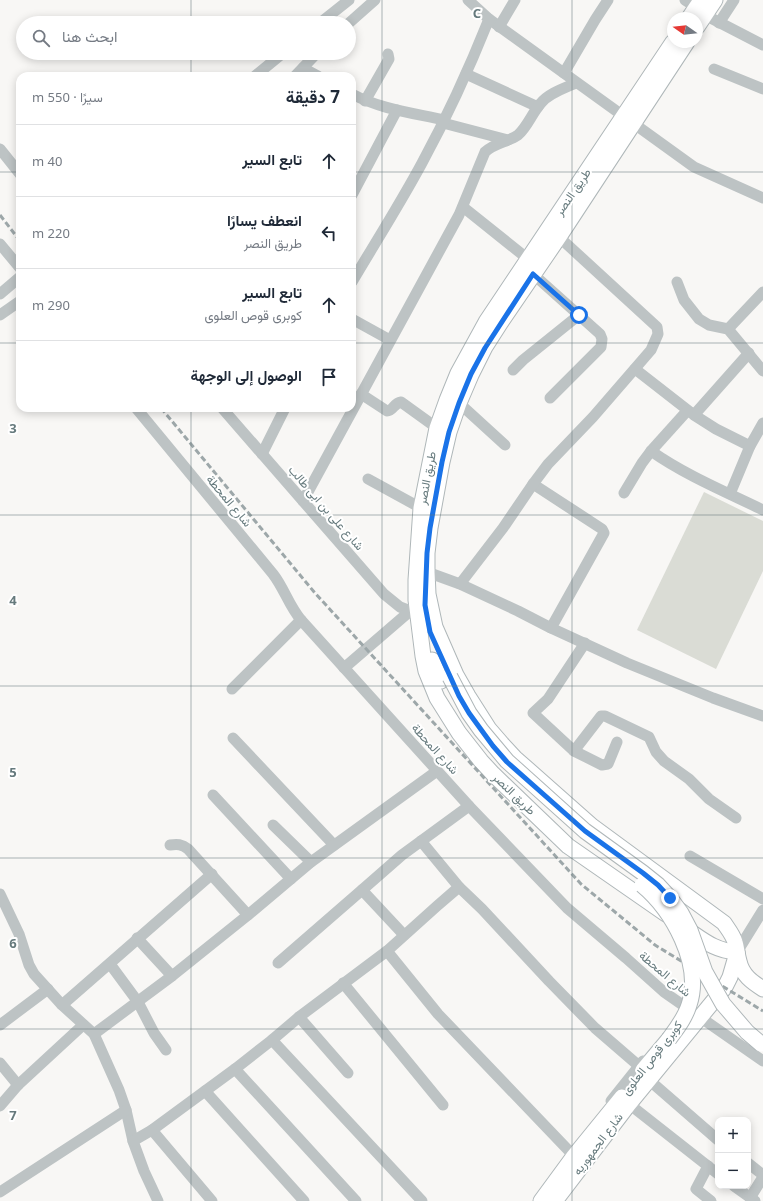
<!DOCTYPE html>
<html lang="ar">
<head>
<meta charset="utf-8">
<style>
	:root { --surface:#fff; --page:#f6f6f7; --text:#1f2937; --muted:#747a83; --line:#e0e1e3 }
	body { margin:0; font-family:"Noto Sans",Vazirmatn,sans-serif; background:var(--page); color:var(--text); direction:rtl }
	.controls { position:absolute; right:12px; bottom:12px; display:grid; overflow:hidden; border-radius:8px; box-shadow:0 2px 10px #0003 }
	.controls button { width:36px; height:36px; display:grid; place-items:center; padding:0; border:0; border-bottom:1px solid var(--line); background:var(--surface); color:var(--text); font:20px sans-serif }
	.compass { position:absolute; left:667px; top:12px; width:36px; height:36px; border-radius:50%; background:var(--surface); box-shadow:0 2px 10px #0003; rotate:284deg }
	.stop { position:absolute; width:12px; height:12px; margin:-9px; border:3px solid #1a73e8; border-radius:50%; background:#fff }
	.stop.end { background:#1a73e8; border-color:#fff; box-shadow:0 1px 4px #0008 }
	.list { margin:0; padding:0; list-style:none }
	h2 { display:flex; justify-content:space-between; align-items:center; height:52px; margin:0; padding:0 16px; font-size:17px }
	h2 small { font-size:13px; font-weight:400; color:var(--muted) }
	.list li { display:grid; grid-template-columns:26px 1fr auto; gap:12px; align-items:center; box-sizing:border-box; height:72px; padding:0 16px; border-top:1px solid var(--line) }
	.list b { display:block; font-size:15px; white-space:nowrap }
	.list p { margin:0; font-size:13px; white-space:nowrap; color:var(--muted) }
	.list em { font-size:13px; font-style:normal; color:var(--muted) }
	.icon { flex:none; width:22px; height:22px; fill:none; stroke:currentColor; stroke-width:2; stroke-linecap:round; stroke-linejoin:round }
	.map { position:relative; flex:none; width:763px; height:1201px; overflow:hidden; direction:ltr }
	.search { position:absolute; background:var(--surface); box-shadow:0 2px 10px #0003; left:16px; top:16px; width:340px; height:44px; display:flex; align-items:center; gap:10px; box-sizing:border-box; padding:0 14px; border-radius:22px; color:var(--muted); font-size:15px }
	.panel { position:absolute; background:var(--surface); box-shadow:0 2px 10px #0003; left:16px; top:72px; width:340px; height:340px; border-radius:12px; direction:rtl }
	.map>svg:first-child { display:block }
	.green { fill:#dadcd5 }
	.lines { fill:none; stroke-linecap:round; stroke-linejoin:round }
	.secondary-casing { stroke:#afb7b9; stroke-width:17 }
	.street { stroke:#bdc3c4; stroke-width:11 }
	.secondary { stroke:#fff; stroke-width:15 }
	.rail { stroke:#9da7a9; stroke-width:3; stroke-dasharray:6 3; stroke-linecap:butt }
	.secondary-bridge-casing { stroke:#afb7b9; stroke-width:17; stroke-linecap:butt }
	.secondary-bridge { stroke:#fff; stroke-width:15 }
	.route { stroke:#1a73e8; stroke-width:5 }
	.grid { fill:none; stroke:#667a7d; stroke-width:1; stroke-opacity:0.55 }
	.labels { text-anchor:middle; stroke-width:4; stroke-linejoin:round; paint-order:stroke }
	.street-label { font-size:12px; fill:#667a7d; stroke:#fff }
	.grid-label { font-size:13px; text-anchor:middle; font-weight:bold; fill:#667a7d; stroke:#fff; stroke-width:4; stroke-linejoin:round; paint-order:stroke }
</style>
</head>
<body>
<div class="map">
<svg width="763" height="1201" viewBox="0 0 763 1201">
	<rect width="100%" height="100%" fill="#f8f7f5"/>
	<path class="green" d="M704,492L763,521V571L716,669L637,630Z"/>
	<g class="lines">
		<defs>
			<g id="secondary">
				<path d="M689,18L701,0"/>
				<path d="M697,27L715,0"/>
				<path d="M687,42L559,237L501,322L485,347L471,375L459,403L449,432L442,462L430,528L427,553V572L428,594L435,627L456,675L468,696L489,729L502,744L515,758L592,826L724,923C728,929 733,935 735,942C737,948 737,955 739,961C742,975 752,982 763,989"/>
				<path d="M432,660L441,681"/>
				<path d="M666,914L568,846L493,774L481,761L459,733L437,698L426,671L423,656L416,600V580L421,508L437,428L447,400L458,373L486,322L673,42"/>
				<path d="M685,928C703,940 715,951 737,952"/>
				<path d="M643,1070L669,1039"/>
				<path d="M541,1201L574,1156L622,1097"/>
				<path d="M555,1201L629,1104L725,987L730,977L737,953"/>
			</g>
		</defs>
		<use href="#secondary" class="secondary-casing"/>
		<g class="street">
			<path d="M468,0L489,19L694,167L763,198"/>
			<path d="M685,0L696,7"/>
			<path d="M705,15L763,45"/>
			<path d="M320,23L349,0"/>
			<path d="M349,23L375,0"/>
			<path d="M719,23L734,0"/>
			<path d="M499,27L515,0"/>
			<path d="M303,68L318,76"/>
			<path d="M714,69L763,89"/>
			<path d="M564,73L595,20L608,0"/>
			<path d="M466,74L538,107"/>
			<path d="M255,76L283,53"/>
			<path d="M295,76L317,53"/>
			<path d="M352,94C380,109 413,113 444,120"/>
			<path d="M365,101L389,59L388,54"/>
			<path d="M443,123L508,140"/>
			<path d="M0,149L20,174"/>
			<path d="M352,195L397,110"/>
			<path d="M463,207L528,259"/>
			<path d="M0,244L20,268"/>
			<path d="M533,274L600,334L602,339L601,347L550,398"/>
			<path d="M352,282C375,243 400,204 422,163C447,117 469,69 489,19"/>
			<path d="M677,282L684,300L699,319L709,325L728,329L763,371"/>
			<path d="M0,294L20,277"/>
			<path d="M0,315L20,301"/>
			<path d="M352,319L390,340"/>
			<path d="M728,329L763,292"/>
			<path d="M635,369L694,415L716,429L750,446"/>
			<path d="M513,370L523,360L579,315"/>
			<path d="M361,394L387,411C393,411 394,403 401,402L437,428"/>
			<path d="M459,403L505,445"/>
			<path d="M136,408L273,574C284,588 289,606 301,620L469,806L567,908L626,958L664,992L763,1061"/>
			<path d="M222,408L384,594L400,607L418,614"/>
			<path d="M694,415L749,353"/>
			<path d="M651,451L687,411"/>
			<path d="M262,454L285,408"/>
			<path d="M368,479L421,508"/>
			<path d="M533,484L602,529L604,533L551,628"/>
			<path d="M624,493L642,463L651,451C685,475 726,492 763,510"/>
			<path d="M730,494L750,446L763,423"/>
			<path d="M303,501L459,215L485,152C494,143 508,142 518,135C528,126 532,113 541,103C549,93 565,88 576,83"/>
			<path d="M427,572L460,584L518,611L551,628L627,663L713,698L763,716"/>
			<path d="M460,584L503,528L533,484L548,464L593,417L651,350L658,334L657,327L559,237"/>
			<path d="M585,643L548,699L533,713L574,751L601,716H605L649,737L656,752L664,761L689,779L709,799L736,818"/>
			<path d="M344,668L409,612"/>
			<path d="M232,689L301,620"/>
			<path d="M233,738L334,845"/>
			<path d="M574,751L602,765L608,764L617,742"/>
			<path d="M213,795L291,879"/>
			<path d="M273,825L311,862"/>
			<path d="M421,841L459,887L482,909L549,981L595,1028L639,1066"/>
			<path d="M170,845C177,844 182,844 188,849L248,915"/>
			<path d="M690,856L763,899"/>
			<path d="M362,890L404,935"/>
			<path d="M0,894L19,934L29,965L34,974L62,1005L94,1034L119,1090L126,1110L133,1141L144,1171L158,1201"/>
			<path d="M137,938L172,976"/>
			<path d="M387,951L438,1014L571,1153"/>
			<path d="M737,952L763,910"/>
			<path d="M278,963L362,890L402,855L469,806"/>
			<path d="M110,964L138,1002L154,1033L166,1050"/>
			<path d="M343,983L443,1105"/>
			<path d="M62,1005L212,874"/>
			<path d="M299,1017L348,1073"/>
			<path d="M0,1025L48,989"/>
			<path d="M94,1034L172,976L248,915L311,862L437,771"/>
			<path d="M272,1040L422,1201"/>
			<path d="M0,1063L18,1085"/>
			<path d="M235,1069L356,1201"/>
			<path d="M649,1080L718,1140"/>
			<path d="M205,1091L304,1201"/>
			<path d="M611,1101L643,1061"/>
			<path d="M629,1104L718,1174"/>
			<path d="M0,1106L18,1085L83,1025"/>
			<path d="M152,1130L212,1201"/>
			<path d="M133,1141L152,1130L235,1069L272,1040L299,1017L387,951L437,906L459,887"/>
			<path d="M748,1163L763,1175"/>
			<path d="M708,1166L696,1189L711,1201"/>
			<path d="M734,1186L755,1201"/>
			<path d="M0,1192L126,1110"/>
			<path d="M750,1198L763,1177"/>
		</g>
		<use href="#secondary" class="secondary"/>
		<g class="rail">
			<path d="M0,215L20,241"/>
			<path d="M161,408L315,593L581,884L655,945L763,1011"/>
		</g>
		<defs>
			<g id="secondary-bridge">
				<path d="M450,677L469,713L481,730L507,761L585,831L643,873L658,885L670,898L681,913L690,930L705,972L723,1004L747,1032L761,1044"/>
				<path d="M642,885C672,910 703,964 689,1005C685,1018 677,1028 669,1039"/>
			</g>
		</defs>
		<use href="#secondary-bridge" class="secondary-bridge-casing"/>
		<use href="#secondary-bridge" class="secondary-bridge"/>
	</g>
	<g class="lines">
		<path class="route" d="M579,315L533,274L485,348L471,374L459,403L449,432L442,462L430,528L427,553L425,605L430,632L459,696L469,713L493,746L507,762L585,831L643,873L658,885L670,898"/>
	</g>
	<path class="grid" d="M191,0V23M382,0V1201M572,0V1201M191,53V76M0,172H20M352,172H763M0,343H20M352,343H763M191,408V1201M0,515H763M0,686H763M0,858H763M0,1029H763"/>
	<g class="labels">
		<g class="street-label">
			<text transform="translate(573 192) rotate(-56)" y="4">طريق النصر</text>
			<text transform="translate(427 478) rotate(-79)" y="4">طريق النصر</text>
			<text transform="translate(229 501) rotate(50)" y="4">شارع المحطة</text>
			<text transform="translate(326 508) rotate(49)" y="4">شارع على بن ابى طالب</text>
			<text transform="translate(435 749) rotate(48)" y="4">شارع المحطة</text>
			<text transform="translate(514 794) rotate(44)" y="4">طريق النصر</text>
			<text transform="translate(665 974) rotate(40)" y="4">شارع المحطة</text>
			<text transform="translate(652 1058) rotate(-52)" y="4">كوبرى قوص العلوى</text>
			<text transform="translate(598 1144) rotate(-53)" y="4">شارع الجمهوريه</text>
		</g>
	</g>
	<g class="grid-label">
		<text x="477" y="18">C</text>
		<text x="13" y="433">3</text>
		<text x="13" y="605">4</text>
		<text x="13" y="777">5</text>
		<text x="13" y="948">6</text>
		<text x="13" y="1120">7</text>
	</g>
</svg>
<div class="controls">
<button>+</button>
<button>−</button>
</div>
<svg class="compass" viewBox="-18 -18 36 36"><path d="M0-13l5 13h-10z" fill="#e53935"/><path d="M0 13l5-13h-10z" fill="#747a83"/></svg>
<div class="stop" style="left:579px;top:315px"></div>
<div class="stop end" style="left:670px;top:898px"></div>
<div class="search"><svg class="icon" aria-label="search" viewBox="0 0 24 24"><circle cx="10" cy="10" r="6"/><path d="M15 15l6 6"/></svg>ابحث هنا</div>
<section class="panel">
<h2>7 دقيقة<small>سيرًا · 550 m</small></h2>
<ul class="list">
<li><svg class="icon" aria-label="ahead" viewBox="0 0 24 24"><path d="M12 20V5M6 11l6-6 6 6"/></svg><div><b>تابع السير</b></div><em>40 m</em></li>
<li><svg class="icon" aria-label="left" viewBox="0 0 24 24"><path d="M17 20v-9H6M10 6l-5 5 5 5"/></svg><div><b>انعطف يسارًا</b><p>طريق النصر</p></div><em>220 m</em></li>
<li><svg class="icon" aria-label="ahead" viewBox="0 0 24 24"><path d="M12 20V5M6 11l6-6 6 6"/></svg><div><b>تابع السير</b><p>كوبرى قوص العلوى</p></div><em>290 m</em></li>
<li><svg class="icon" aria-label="arrive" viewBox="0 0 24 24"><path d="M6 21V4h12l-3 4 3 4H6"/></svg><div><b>الوصول إلى الوجهة</b></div></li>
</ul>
</section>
</div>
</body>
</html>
